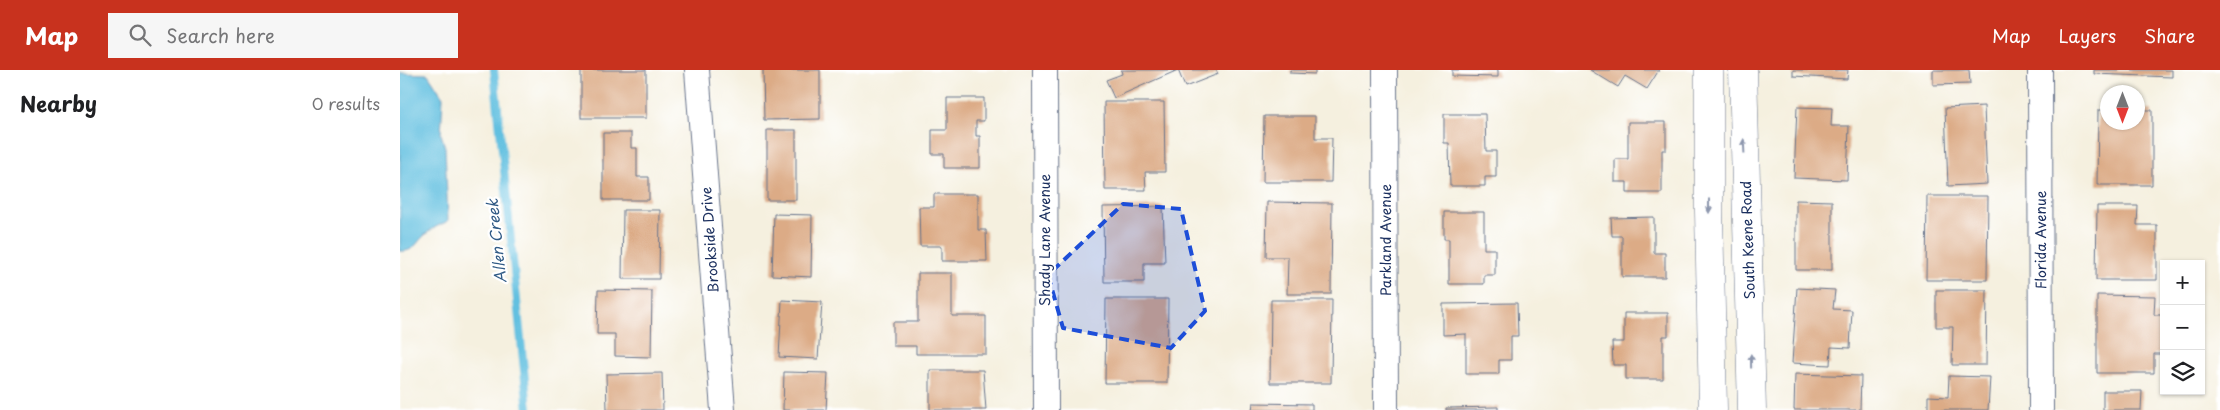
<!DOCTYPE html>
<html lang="en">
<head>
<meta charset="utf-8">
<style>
	:root { --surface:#fff; --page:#f6f6f6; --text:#202124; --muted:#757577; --line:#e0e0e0; --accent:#c8321e }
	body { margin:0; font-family:"Playpen Sans",sans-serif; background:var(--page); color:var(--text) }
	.controls { position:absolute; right:15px; bottom:15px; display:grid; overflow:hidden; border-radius:0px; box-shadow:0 1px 4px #0004 }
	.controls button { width:45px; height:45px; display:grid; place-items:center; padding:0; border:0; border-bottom:1px solid var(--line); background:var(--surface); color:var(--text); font:25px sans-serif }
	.compass { position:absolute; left:1700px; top:15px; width:45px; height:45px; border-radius:50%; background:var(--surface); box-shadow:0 1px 4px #0004; rotate:180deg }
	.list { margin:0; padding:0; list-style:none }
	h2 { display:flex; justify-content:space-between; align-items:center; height:65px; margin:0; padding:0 20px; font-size:21px }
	h2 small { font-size:16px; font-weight:400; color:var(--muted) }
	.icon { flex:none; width:28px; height:28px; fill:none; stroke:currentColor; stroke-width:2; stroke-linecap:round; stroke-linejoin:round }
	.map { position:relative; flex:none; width:1820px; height:340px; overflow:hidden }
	header { display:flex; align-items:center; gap:30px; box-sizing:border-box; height:70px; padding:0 25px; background:var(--accent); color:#fff }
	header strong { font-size:24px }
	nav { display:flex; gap:28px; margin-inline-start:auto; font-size:18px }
	.search { width:350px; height:45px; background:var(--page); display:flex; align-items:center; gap:12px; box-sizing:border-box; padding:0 18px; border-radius:0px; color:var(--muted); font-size:19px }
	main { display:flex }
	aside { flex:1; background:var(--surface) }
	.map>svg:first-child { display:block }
	.water { fill:#62c0e0; stroke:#3e789f }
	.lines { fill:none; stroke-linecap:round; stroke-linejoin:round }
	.stream { stroke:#62c0e0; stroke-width:8 }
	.building { fill:#dcab86 }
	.street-casing { stroke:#67738b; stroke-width:26 }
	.secondary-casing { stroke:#67738b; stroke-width:29 }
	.street { stroke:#fff; stroke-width:24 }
	.secondary { stroke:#fff; stroke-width:28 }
	.oneway { fill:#8d97ae }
	.marked { fill:#1d4ed8; fill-opacity:0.2; stroke:#1d4ed8; stroke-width:4; stroke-dasharray:10 6; stroke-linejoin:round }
	.labels { text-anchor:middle; stroke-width:4.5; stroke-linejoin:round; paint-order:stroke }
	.street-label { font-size:14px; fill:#1b2f5e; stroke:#fff }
	.water-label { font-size:15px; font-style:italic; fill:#305a85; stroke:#fff }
</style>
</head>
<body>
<header>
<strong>Map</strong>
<div class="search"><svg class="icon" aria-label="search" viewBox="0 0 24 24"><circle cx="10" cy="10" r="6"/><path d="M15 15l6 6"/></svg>Search here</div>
<nav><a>Map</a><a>Layers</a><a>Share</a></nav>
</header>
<main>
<aside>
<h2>Nearby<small>0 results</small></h2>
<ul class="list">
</ul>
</aside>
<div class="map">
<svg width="1820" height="340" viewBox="0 0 1820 340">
	<rect width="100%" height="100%" fill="#fff"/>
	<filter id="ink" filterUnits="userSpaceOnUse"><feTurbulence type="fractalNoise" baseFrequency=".02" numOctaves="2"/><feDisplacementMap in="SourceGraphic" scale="10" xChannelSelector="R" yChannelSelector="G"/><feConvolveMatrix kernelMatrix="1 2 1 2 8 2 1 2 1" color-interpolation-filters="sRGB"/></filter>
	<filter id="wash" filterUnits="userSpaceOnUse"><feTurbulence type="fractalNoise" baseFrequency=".0096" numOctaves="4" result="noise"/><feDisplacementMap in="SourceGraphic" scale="20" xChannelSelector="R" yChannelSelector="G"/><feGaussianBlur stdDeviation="1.12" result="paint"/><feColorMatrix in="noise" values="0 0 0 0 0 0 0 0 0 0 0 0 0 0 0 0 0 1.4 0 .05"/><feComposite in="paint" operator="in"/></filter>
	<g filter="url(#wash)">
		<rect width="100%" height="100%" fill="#f5f0df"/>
		<path class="water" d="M0,3L28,4L43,27L41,64L45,77L48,151C40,155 32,158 26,164C17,171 14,183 0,181Z"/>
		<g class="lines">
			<path class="stream" d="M94,0L128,340"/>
		</g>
		<g id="blocks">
			<g class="building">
				<rect x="181" y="0" width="65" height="48"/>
				<path d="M363,0H420V49L364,50Z"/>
				<path d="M721,0H816L818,4L785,17L778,0L714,28L706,10L722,4Z"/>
				<path d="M890,0H915V4L890,3Z"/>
				<path d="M1052,0H1098V7L1052,6Z"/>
				<path d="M1190,0H1259L1247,19L1225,6L1218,17Z"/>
				<path d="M1393,0H1448L1447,9L1393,6Z"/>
				<path d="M1533,0H1569L1570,14L1533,15Z"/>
				<path d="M1694,0H1772V7L1694,4Z"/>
				<path d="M547,28H584V51H576V66H580V98H544V84H532V60H547Z"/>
				<path d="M704,32H764L765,102H745L746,120H705Z"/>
				<path d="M1584,36L1587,114L1548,116L1545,38Z"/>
				<path d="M1397,37L1432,38L1431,56H1449L1447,110L1394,108Z"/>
				<path d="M1698,40H1708V52H1738V40H1752V115H1697Z"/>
				<path d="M1044,44H1085L1086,81H1096V107H1085V116H1050L1049,73H1044Z"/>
				<path d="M864,46H915V68H932L931,112H863Z"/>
				<path d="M1228,52H1266V80H1262V123H1227V112H1215V89H1228Z"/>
				<rect x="367" y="60" width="29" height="70"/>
				<path d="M203,63H231V78H237V107H249V130H203Z"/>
				<path d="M534,124H578V160H586L587,191H542V176H520L519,137H534Z"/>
				<path d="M1527,126H1588L1587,210H1526Z"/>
				<path d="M1396,130L1432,131V200H1396Z"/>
				<path d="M867,132L932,133L931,224H887L888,187H866Z"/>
				<path d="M763,136L765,193H744V212H704L703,137Z"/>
				<path d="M1697,136H1738L1737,155H1757V210H1696Z"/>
				<path d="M223,140H260L259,209H222Z"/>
				<path d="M1044,142H1084V179H1095V205H1084V214H1049V169H1044Z"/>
				<path d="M374,144L412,145L411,207L372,205Z"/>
				<path d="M1254,147V183H1265V207H1222V166H1212L1211,148Z"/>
				<path d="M518,203H552V246H586V284H516V276H493V252H518Z"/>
				<path d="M1397,218L1435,220L1433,239L1452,240L1450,278L1431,277L1430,295L1392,293Z"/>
				<path d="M198,220L252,221L251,287L215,286V264H197Z"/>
				<path d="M1536,220H1587L1586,295H1552L1553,257H1536Z"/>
				<path d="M1697,225L1755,226L1754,245H1764V284H1754V303H1697Z"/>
				<path d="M706,229H768L767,313H705Z"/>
				<path d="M382,230L422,232L418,289L379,287Z"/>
				<path d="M871,230H932L931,313H870Z"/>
				<path d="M1117,233L1118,266H1111V290H1099V304H1066V264L1043,265V234Z"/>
				<path d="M1224,243H1268V266H1263V309H1226V295H1213L1212,272H1224Z"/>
				<path d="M530,300H583L586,340H530Z"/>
				<path d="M384,302L428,303L426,340H383Z"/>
				<path d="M262,303L263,340H207L206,304Z"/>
				<path d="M1395,304L1461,306L1460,340H1394Z"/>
				<path d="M1549,306L1590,307L1588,340H1528V326L1548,327Z"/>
				<path d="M1703,321H1742L1741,340H1703Z"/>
				<path d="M853,333L912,334V340H852Z"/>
				<path d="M1098,337V340H1046V338Z"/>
			</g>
		</g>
	</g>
	<g filter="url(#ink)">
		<use href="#blocks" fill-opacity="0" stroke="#67738b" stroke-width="1"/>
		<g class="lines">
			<defs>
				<g id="street">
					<path d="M297,0L323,340"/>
					<path d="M645,0L646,340"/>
					<path d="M985,0L986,340"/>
					<path d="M1640,0L1641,340"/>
				</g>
				<g id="secondary">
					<path d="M1309,0V141L1313,340"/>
					<path d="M1343,0L1352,340"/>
				</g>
			</defs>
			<use href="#street" class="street-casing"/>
			<use href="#secondary" class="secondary-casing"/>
			<use href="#street" class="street"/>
			<use href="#secondary" class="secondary"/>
		</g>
		<defs><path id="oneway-solid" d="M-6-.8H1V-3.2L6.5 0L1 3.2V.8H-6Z" transform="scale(1.25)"/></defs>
		<g class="oneway">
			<use href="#oneway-solid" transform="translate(1344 76) rotate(-93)"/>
			<use href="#oneway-solid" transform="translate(1309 136) rotate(90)"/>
			<use href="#oneway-solid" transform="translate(1351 291) rotate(-91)"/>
		</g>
	</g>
	<path class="marked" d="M723,134L781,139L805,241L771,278L663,258L648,205Z"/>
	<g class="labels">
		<g class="street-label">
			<text transform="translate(310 170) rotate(-94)" y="5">Brookside Drive</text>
			<text transform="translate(645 170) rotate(-90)" y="5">Shady Lane Avenue</text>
			<text transform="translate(986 170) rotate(-90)" y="5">Parkland Avenue</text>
			<text transform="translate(1348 170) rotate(-92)" y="5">South Keene Road</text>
			<text transform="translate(1641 170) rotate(-90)" y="5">Florida Avenue</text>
		</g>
		<g class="water-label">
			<text transform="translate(97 171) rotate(-96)" y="5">Allen Creek</text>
		</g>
	</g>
</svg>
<div class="controls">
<button>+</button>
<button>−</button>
<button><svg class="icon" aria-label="layers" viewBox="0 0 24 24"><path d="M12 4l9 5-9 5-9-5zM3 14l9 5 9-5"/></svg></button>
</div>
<svg class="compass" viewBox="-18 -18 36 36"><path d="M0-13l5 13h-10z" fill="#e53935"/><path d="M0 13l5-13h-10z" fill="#757577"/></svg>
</div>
</main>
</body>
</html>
